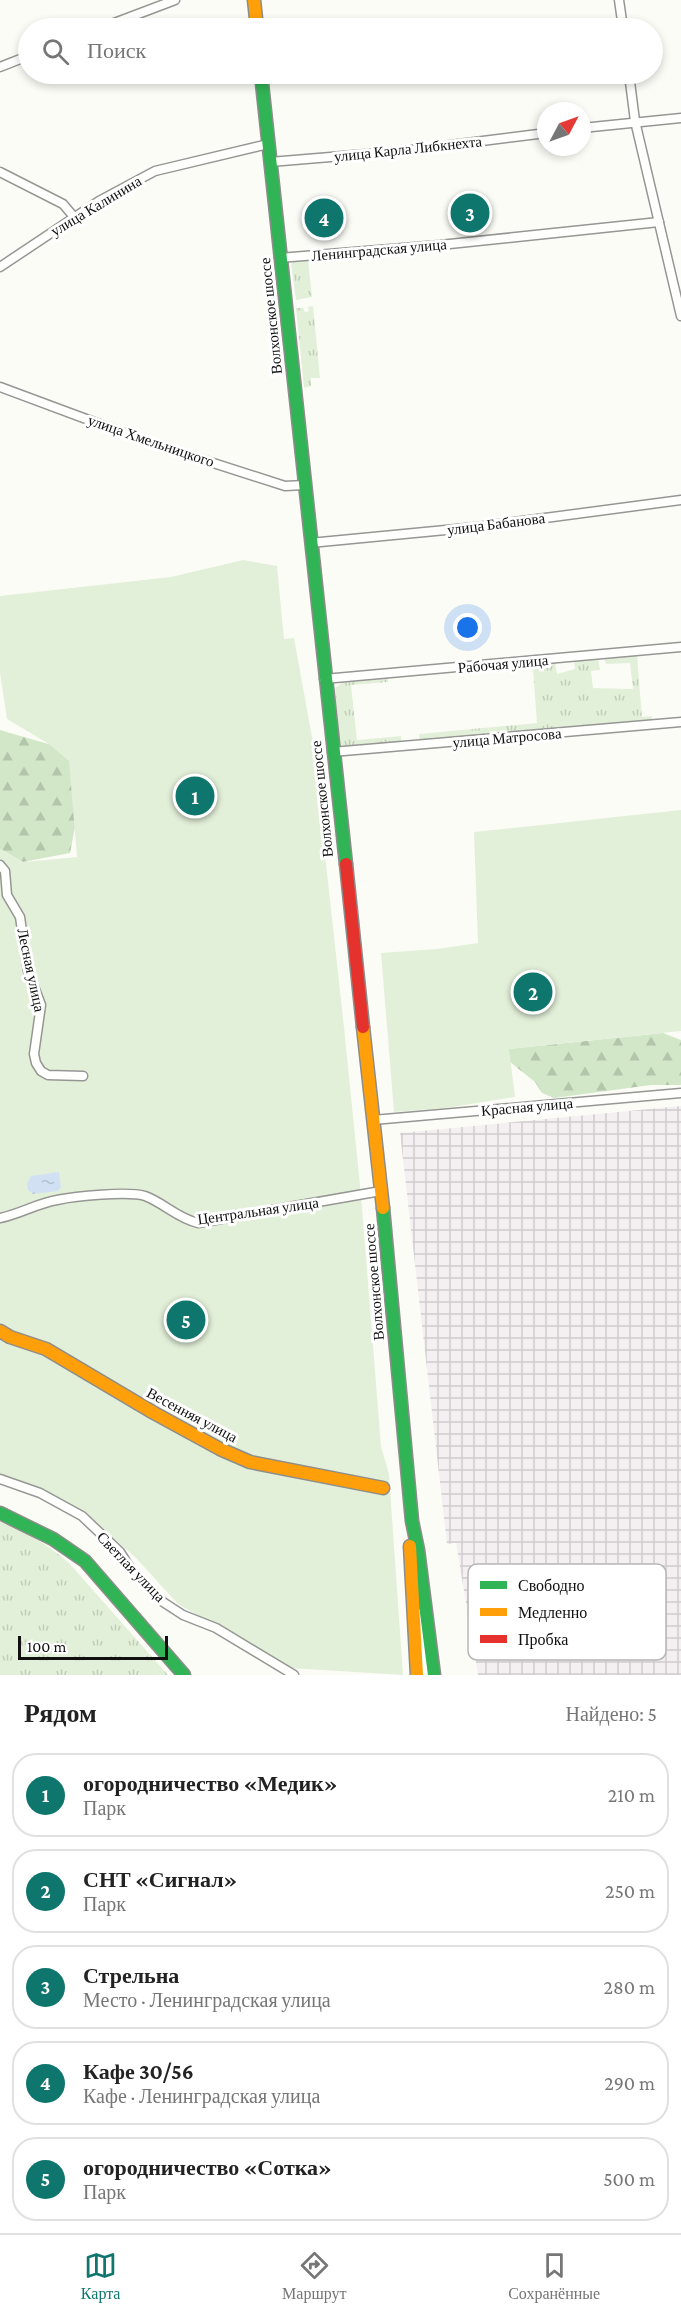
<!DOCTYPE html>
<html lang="ru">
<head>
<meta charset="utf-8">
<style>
	:root { --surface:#fff; --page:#f2f2f2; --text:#222; --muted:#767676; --line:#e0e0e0; --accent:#0f766e }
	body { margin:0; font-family:"Crimson Pro",serif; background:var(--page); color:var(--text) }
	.compass { position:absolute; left:537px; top:102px; width:54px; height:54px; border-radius:50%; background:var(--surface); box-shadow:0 3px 9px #0003; rotate:49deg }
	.scale { position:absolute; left:18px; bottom:15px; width:150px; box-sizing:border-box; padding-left:6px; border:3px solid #101010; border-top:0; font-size:16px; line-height:21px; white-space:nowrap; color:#101010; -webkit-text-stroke:4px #fff; paint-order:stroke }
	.you { position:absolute; left:468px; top:628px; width:21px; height:21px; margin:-15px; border:4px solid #fff; border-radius:50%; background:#1a73e8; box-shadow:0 0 0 9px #1a73e833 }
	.badge { display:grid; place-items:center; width:39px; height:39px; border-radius:50%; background:var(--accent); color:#fff; font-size:20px; font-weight:700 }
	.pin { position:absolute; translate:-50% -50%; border:3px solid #fff; box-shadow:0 2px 6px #0006 }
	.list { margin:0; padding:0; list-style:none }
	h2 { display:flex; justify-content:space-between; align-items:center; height:78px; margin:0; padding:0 24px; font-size:26px }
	h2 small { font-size:20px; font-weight:400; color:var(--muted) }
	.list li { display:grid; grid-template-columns:39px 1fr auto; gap:18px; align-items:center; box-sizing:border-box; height:84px; margin:0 12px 12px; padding:0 12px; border:2px solid var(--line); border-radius:24px }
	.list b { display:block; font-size:22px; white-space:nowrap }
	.list p { margin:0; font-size:20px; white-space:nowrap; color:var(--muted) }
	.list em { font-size:20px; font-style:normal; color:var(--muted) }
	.icon { flex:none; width:33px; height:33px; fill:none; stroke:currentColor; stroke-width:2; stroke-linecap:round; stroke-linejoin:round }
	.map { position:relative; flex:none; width:681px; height:1675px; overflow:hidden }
	.search { position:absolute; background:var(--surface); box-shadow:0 3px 9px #0003; left:18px; right:18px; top:18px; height:66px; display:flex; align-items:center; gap:15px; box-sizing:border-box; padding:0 21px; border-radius:33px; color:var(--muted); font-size:22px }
	.sheet { height:558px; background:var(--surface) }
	nav { display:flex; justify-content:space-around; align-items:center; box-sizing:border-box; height:84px; border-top:2px solid var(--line); background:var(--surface); font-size:16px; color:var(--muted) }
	nav a { display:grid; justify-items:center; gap:3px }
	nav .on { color:var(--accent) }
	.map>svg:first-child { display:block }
	.industrial { fill:url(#industrial-grid) }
	.grass { fill:url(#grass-tufts) }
	.forest { fill:url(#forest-firs) }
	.garden { fill:#e3f0d9 }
	.water { fill:url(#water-ripples) }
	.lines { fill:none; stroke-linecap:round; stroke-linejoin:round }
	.street-casing { stroke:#969694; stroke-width:11 }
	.fast-casing { stroke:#8d8d8b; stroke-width:15 }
	.slow-casing { stroke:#8d8d8b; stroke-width:15 }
	.jam-casing { stroke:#8d8d8b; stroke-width:15 }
	.street { stroke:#fffffe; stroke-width:8 }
	.fast { stroke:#30b455; stroke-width:12 }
	.slow { stroke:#ff9f0a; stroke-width:12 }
	.jam { stroke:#e5322d; stroke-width:12 }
	.labels { text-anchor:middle; stroke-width:6; stroke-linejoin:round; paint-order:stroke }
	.street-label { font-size:15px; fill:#101010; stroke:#fff }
	.key { fill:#fff; stroke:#b7b7b7; stroke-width:1.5 }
	.key-label { font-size:16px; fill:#101010 }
</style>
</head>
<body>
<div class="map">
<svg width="681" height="1675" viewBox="0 0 681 1675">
	<defs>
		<pattern id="industrial-grid" width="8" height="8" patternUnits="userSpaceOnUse" patternTransform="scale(1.5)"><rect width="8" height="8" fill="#f4f0f2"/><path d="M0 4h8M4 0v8" fill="none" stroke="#d0cdce"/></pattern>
		<pattern id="grass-tufts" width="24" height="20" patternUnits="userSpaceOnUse" patternTransform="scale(1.5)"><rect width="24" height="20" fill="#e3f0d9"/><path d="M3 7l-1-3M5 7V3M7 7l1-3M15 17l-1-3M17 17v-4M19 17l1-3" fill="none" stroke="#c2cdb9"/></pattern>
		<pattern id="forest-firs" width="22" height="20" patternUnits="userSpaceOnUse" patternTransform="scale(1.5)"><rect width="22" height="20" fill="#d2e7c8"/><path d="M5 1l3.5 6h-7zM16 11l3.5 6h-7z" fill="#b3c5ab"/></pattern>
		<pattern id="water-ripples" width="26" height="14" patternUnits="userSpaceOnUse" patternTransform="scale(1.5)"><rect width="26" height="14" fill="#d1e1f3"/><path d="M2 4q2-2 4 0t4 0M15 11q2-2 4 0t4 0" fill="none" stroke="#b2c0cf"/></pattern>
	</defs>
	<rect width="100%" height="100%" fill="#fcfcf7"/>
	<path class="industrial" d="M681,1106V1675H478L456,1543L447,1544L400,1133Z"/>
	<g class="grass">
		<path d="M308,260L312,297L296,300L291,264L294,261Z"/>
		<path d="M313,306L320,378H311V386L304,388L296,308H303L305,312L309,311L308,307Z"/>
		<path d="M637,655L642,717L652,716V720L420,743L419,734L537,723L533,670H528V666L555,662L557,674L575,669L574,661L598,657L600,670L591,671L593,688L633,689L630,663L606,664L604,657Z"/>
		<path d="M388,678V682L351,685L357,740L401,736V744L343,747L338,743L335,688L342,683Z"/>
		<path d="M0,1522C25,1532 49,1545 69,1563L168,1675H0Z"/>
	</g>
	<g class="forest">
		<path d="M0,730L69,750L82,791L70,853L23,862L0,849Z"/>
		<path d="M663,1033L681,1040V1085H651L554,1098L542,1093L535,1082L510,1062L508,1049Z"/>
	</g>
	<g class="garden">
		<path d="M243,560L277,566L284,639L294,638L312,737L344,1027L361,1195L381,1446L389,1474L403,1675L290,1668L178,1604L136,1558L81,1509L0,1476V849L23,862L77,857L69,761L49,744L7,719L0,673V596L171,577Z"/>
		<path d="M681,810V1031L509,1049L515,1097L446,1108L394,1112L381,953L437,949L478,943L474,832Z"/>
	</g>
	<path class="water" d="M59,1172L61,1187L58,1191L33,1194L28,1190L27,1184L31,1176Z"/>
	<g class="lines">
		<defs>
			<g id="street">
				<path d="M619,0L623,28"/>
				<path d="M101,28L175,0"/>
				<path d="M0,67L28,56"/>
				<path d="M629,74L635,121L681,316"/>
				<path d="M582,128L681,118"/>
				<path d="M270,162L403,151L546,133"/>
				<path d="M0,172L63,204L74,217"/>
				<path d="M279,258L440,245L659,222"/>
				<path d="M0,267L99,201L155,171L268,144"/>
				<path d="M0,387L148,442L285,486L304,485"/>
				<path d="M310,543L477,527L681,500"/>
				<path d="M324,679L681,647"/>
				<path d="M332,752L681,722"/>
				<path d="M0,865L5,871L7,895L20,917L28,971L41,1005L34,1054L36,1063L41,1071L48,1075L83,1076"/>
				<path d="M373,1120L681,1093"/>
				<path d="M0,1218C20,1214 38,1203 57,1200C76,1196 128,1191 145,1196C164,1203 177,1218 198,1223L381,1191"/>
				<path d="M0,1479L40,1493L82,1516L120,1552L130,1568L163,1602L183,1615L216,1628L294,1675"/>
				<path d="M419,1613L426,1675"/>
			</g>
			<g id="fast">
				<path d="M261,74L346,864"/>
				<path d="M383,1208L412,1521L418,1550L434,1675"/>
				<path d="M0,1513L53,1539L85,1561L184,1675"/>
			</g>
			<g id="slow">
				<path d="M254,0L257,28"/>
				<path d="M363,1027L383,1208"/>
				<path d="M0,1331L10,1337L46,1349L154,1413L220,1449L250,1462L383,1488"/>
				<path d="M410,1546L417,1675"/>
			</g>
			<path id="jam" d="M346,864L363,1027"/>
		</defs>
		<use href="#street" class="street-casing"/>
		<use href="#fast" class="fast-casing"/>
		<use href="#slow" class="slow-casing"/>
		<use href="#jam" class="jam-casing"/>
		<use href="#street" class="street"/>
		<use href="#fast" class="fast"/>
		<use href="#slow" class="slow"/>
		<use href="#jam" class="jam"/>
	</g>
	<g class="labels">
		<g class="street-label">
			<text transform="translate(408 149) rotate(-6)" y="5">улица Карла Либкнехта</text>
			<text transform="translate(96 206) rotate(-31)" y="5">улица Калинина</text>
			<text transform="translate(379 250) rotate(-5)" y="5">Ленинградская улица</text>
			<text transform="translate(271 316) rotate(-96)" y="5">Волхонское шоссе</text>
			<text transform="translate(151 441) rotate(19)" y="5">улица Хмельницкого</text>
			<text transform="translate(496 524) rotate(-7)" y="5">улица Бабанова</text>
			<text transform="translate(503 664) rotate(-5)" y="5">Рабочая улица</text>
			<text transform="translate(507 738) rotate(-5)" y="5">улица Матросова</text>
			<text transform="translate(322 799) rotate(-96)" y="5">Волхонское шоссе</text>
			<text transform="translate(31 970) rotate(78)" y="5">Лесная улица</text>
			<text transform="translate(527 1107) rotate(-5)" y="5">Красная улица</text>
			<text transform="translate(258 1211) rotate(-8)" y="5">Центральная улица</text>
			<text transform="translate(374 1282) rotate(-95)" y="5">Волхонское шоссе</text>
			<text transform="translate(192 1415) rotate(28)" y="5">Весенняя улица</text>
			<text transform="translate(131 1567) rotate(46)" y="5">Светлая улица</text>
		</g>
	</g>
	<rect x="468" y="1564" width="198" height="96" rx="9" class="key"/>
	<rect x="480" y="1581" width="27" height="8" fill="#30b455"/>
	<rect x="480" y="1608" width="27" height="8" fill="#ff9f0a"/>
	<rect x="480" y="1635" width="27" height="8" fill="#e5322d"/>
	<g class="key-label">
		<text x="518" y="1591">Свободно</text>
		<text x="518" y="1618">Медленно</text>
		<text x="518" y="1645">Пробка</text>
	</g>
</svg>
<svg class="compass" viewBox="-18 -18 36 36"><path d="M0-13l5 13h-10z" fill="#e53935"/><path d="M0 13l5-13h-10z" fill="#767676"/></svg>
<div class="scale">100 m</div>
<div class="you"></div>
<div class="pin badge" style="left:195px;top:796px">1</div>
<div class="pin badge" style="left:533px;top:992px">2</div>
<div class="pin badge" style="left:470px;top:213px">3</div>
<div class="pin badge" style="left:324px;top:218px">4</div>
<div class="pin badge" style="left:186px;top:1320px">5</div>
<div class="search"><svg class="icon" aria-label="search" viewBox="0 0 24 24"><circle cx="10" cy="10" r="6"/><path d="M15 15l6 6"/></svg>Поиск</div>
</div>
<section class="sheet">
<h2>Рядом<small>Найдено: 5</small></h2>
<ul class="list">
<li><span class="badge">1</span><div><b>огородничество «Медик»</b><p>Парк</p></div><em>210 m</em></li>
<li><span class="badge">2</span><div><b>СНТ «Сигнал»</b><p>Парк</p></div><em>250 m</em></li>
<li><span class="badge">3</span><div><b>Стрельна</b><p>Место · Ленинградская улица</p></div><em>280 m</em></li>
<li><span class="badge">4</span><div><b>Кафе 30/56</b><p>Кафе · Ленинградская улица</p></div><em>290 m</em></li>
<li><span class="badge">5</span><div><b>огородничество «Сотка»</b><p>Парк</p></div><em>500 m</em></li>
</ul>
</section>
<nav>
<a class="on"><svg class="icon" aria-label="map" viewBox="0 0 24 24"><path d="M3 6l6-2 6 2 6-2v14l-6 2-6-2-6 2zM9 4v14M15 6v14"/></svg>Карта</a>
<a><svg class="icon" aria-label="directions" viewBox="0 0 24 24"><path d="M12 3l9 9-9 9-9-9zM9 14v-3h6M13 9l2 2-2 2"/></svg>Маршрут</a>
<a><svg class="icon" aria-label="saved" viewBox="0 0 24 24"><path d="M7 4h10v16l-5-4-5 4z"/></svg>Сохранённые</a>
</nav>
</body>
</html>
